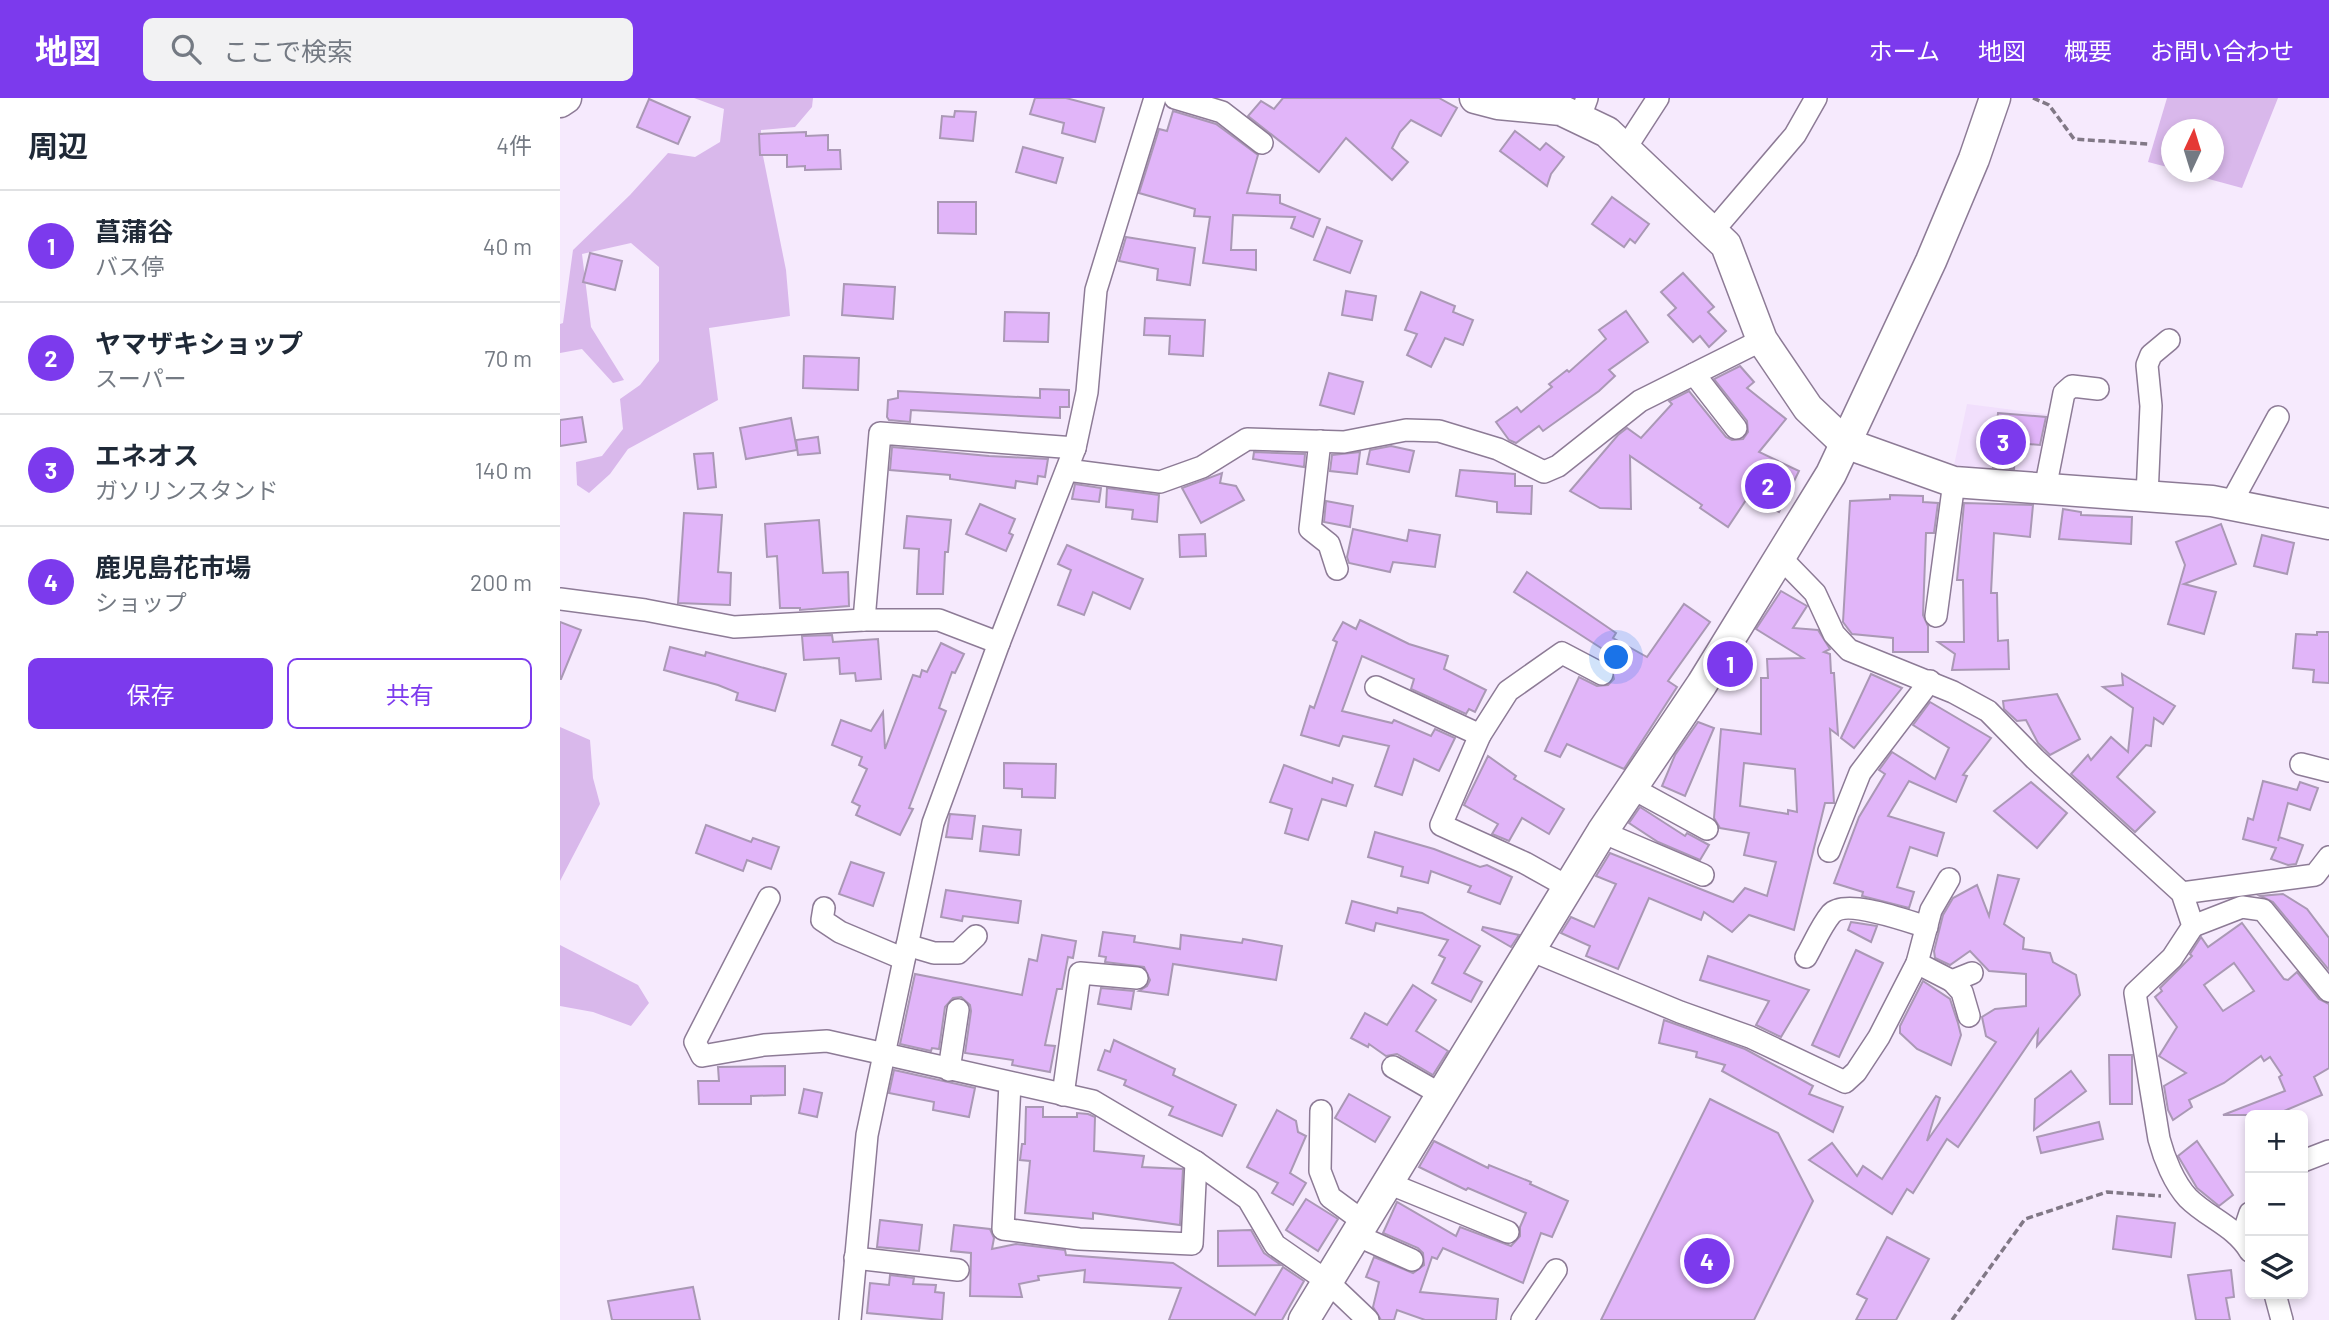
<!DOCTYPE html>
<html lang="ja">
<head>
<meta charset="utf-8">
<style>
	:root { --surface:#fff; --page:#f2f2f3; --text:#1f2937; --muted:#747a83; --line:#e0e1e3; --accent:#7c3aed }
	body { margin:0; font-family:Barlow,"Noto Sans JP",sans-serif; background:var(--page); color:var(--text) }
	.controls { position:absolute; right:21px; bottom:21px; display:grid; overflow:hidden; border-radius:10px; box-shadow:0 4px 10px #0003 }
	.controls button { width:63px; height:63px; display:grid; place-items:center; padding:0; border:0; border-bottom:2px solid var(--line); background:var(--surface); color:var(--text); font:35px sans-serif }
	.compass { position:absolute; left:1601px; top:21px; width:63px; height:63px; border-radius:50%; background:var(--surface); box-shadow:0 4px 10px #0003; rotate:4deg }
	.you { position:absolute; left:1057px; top:560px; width:24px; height:24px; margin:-18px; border:5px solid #fff; border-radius:50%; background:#1a73e8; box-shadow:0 0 0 10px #1a73e833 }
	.badge { display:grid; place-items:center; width:46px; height:46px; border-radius:50%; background:var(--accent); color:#fff; font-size:23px; font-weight:700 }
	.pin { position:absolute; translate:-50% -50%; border:4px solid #fff; box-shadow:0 2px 7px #0006 }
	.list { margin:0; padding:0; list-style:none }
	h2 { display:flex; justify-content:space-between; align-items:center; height:91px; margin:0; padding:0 28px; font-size:30px }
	h2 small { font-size:23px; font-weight:400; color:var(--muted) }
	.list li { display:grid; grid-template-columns:46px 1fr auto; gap:21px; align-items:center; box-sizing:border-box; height:112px; padding:0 28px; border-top:2px solid var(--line) }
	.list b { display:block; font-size:26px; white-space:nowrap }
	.list p { margin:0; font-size:23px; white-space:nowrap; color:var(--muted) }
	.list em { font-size:23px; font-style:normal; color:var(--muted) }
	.actions { display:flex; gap:14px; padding:21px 28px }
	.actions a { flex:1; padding:16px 0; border:2px solid var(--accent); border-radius:10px; text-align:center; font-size:24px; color:var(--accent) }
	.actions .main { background:var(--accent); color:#fff }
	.icon { flex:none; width:38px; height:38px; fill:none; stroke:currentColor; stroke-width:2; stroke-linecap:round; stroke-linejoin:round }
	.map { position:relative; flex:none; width:1769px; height:1222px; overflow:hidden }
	header { display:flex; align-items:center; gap:42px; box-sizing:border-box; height:98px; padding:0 35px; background:var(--accent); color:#fff }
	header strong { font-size:33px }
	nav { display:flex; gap:38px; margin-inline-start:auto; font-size:24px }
	.search { width:490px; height:63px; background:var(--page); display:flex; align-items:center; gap:18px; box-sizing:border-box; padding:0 24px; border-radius:10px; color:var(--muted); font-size:26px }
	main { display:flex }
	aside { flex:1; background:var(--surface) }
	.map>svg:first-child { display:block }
	.built { fill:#f1dffc }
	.green { fill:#d9b8eb }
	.building { fill:#e1b5f9; stroke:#aa98b5; stroke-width:2; fill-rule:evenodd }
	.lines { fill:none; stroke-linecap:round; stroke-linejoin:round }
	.street-casing { stroke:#8d7b96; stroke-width:24 }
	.secondary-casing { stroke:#8d7b96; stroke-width:33 }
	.path { stroke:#817886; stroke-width:3.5; stroke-dasharray:7 3.5; stroke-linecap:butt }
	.street { stroke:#fff; stroke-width:21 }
	.secondary { stroke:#fff; stroke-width:30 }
</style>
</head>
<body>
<header>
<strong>地図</strong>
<div class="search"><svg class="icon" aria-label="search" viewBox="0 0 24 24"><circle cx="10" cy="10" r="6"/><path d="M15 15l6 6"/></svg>ここで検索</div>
<nav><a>ホーム</a><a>地図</a><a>概要</a><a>お問い合わせ</a></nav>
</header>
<main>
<aside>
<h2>周辺<small>4件</small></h2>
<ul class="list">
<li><span class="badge">1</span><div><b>菖蒲谷</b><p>バス停</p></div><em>40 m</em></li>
<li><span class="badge">2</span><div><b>ヤマザキショップ</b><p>スーパー</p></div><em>70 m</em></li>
<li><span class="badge">3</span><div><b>エネオス</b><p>ガソリンスタンド</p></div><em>140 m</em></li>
<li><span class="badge">4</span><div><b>鹿児島花市場</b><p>ショップ</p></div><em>200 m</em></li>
</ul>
<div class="actions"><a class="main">保存</a><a>共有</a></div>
</aside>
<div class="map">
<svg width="1769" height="1222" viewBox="0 0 1769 1222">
	<rect width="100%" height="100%" fill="#f6eafd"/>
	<path class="built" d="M1407,306L1493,317L1481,378L1393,372Z"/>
	<g class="green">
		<path d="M134,0H253L252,9L235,29L201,32V48L226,172L230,218L149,230L158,302L68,351L50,376L29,395L17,387L16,364L42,358L63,331L60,301L80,287L99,263V169L71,145L22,156L31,229L64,282L53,285L22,251L0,255V226L3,225L13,152L70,97L108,55L135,59L160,44L164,11Z"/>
		<path d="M1607,0H1718L1682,90L1623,74H1654V32H1612L1611,70L1588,64Z"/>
		<path d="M0,629L30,642L33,680L40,706L0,783Z"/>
		<path d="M0,847L78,887L89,905L71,928L33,914L0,908Z"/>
	</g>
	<g class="building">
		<path d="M475,0H506L544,10L535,44L502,35L504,25L470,16Z"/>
		<path d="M723,0H879L897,10L881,38L851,22L840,34L832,50L848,64L832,82L786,40L759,74L688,18L701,3L714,11Z"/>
		<path d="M89,1L130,19L118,46L77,29Z"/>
		<path d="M395,13L416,14L413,43L380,40L382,18L394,19Z"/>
		<path d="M613,13L656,26L698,57L687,95L720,97V105L760,121L753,139L731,130L735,119L673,117L671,152H696V172L643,165L650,119L634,118L635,111L579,95L599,31L607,33Z"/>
		<path d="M955,33L980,52L986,45L1004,59L991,76L987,88L940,53Z"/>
		<path d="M246,34V38L268,37V52H280L281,71L245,72V68L227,69V57H200L199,36Z"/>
		<path d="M463,49L503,60L496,85L456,74Z"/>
		<path d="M1052,99L1089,126L1075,145L1070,141L1064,149L1032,126Z"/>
		<path d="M378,104H416V136L378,135Z"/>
		<path d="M767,129L802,143L790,175L754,162Z"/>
		<path d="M566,139L635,150L630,187L597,182L598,171L559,163Z"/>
		<path d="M30,155L62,163L55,192L23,184Z"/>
		<path d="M1123,175L1154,209L1148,214L1166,233L1149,249L1140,238L1133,244L1108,217L1116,210L1101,194Z"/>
		<path d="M284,186L335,189L333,221L282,217Z"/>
		<path d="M786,193L816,198L812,222L782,217Z"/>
		<path d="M861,194L895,208L893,214L913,222L903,247L885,240L871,269L847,257L857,236L845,232Z"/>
		<path d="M1066,213L1088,244L1049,272L1055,278L1039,293L983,333L979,328L956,345L949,342L936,324L957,309L961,314L992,289L989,286L1007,272L1009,274L1046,241L1039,232Z"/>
		<path d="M445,214L489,215L488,244L444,243Z"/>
		<path d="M585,220L645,222L643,258L609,256L610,238L584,237Z"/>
		<path d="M244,258L299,260L298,292L243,290Z"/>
		<path d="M1180,268L1194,284L1187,290L1226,321L1199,354L1239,373L1219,414L1188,399L1168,429L1140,410L1142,407L1070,358L1071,411L1040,410L1010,393L1058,337L1067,330L1081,340L1112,306L1109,303L1129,293L1166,339L1172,342L1183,341L1188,334L1187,323L1154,281Z"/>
		<path d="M769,275L803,284L794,316L760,307Z"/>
		<path d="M480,291L509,292V309H500V320L351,312L350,324L329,322L327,319L328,302L338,300V293L480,300Z"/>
		<path d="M1438,315L1486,319L1480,347L1456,345L1454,371L1433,369Z"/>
		<path d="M22,319L26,344L0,348V322Z"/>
		<path d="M231,320L237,352L186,361L180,330Z"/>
		<path d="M258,339L260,355L238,357L236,342Z"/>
		<path d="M831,348L854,353L849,374L807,366L810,352Z"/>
		<path d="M332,349L429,358L488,361L485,379L478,378L477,386L456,383L455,390L390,381V377L330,372Z"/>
		<path d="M694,354L745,356L744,369L693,361Z"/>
		<path d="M800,354L797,376L770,373L772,357Z"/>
		<path d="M153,355L156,389L138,391L134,356Z"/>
		<path d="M900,372L955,376V388H972L971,416L937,414V404L896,398Z"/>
		<path d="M662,375L660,385L676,388L684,402L641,425L622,390Z"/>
		<path d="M515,386L541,390L539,404L512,401Z"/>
		<path d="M547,390L599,397L597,424L572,421L573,412L546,409Z"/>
		<path d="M1330,397L1363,398V404L1378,405L1374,435H1366L1363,517L1368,528V554H1333V540L1292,536L1283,524L1290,403L1330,401Z"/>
		<path d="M766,403L793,408L790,429L764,424Z"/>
		<path d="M1404,405L1473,407L1470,439L1434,435L1431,495H1437L1438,543L1448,542L1449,571L1392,572L1395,556L1378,544H1404L1403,482H1397Z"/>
		<path d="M420,406L455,421L449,435L453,437L446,453L406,436Z"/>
		<path d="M1503,411L1521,414V417L1572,419L1571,446L1499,441Z"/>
		<path d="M124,415L162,417L158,474L171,475L170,507L118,505Z"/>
		<path d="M347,418L391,422L388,454H385L383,496H357L359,451L344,450Z"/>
		<path d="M259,422L263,475L288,474L289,508L240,512V510H220L217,458L207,459L205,426Z"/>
		<path d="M1661,426L1676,466L1624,486L1656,494L1644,536L1608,526L1625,467L1616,444Z"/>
		<path d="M793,431L847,443L849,432L880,437L875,469L833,464L830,474L789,465L787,459Z"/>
		<path d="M645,436L646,458L620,459L619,437Z"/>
		<path d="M1702,437L1734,445L1727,476L1694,468Z"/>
		<path d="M507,447L583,481L570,511L533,494L524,517L498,507L511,472L498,466Z"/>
		<path d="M967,474L1056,535L1053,540L1087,559L1124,506L1150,524L1108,583L1117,589L1064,671L1007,646L1000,659L985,653L1019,579L1037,588L1048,587L1054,581L1051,567L1055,559L954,494Z"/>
		<path d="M1221,493L1247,508L1233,530L1258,532L1270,551L1264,554L1270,556L1271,575H1274L1278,637L1270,631L1274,705H1265L1234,832L1189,817L1172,834L1144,814L1141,822L1089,800L1058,871L1026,858L1030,848L1001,835L1011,819L1034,829L1056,786L1036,778L1050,755L1173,804L1185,790L1207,798L1216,764L1184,757L1189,735L1160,730L1154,720L1161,631L1201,636V580H1208L1207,561L1243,560L1196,531ZM1184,665L1235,671L1237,714L1228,712V716L1180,708Z"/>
		<path d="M800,522L849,546L888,558L884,571L926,592L915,614L909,611L906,616L851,591L854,581L802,558L782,613L832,625L834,622L871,638L875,631L895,640L879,673L854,661L842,697L815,688L829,648L783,638L779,648L741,637L750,608L754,610L777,544L773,542L783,524L796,531Z"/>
		<path d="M0,524L21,532L1,581H0Z"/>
		<path d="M1757,534H1769V585L1753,584L1754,572L1733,570L1736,536L1757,537Z"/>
		<path d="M272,537L273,544L318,541L321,581L296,583L295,575L280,576L279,560L244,562L242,538Z"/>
		<path d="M381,545L404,556L395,575L392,574L379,610L386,613L349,710L353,711L340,737L296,717L300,708L292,704L307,671L299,667L302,659L272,647L281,622L311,633L323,614L325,651L353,577L360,579L362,572L367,574Z"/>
		<path d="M110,549L145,558L146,554L226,576L215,613L176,602L178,595L158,587L104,572Z"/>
		<path d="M1311,576L1342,590L1294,650L1281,640Z"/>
		<path d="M1562,576L1615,608L1603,626L1594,620L1591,648L1586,647L1557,679L1595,714L1575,734L1511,676L1528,657L1531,662L1551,639L1568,654L1573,610L1543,589L1563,587Z"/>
		<path d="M1497,596L1520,641L1490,657L1478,645L1466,622L1457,623L1444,611L1443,603Z"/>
		<path d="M1370,604L1431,640L1403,677L1407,678L1396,704L1349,683L1328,718L1384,735L1377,758L1350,749L1337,789L1354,794L1349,810L1302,798L1303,794L1274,785L1299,719L1325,676L1319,672L1332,654L1375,681L1389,650L1353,627Z"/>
		<path d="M1138,624L1154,630L1125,698L1102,688L1115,657Z"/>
		<path d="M928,658L956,678L954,681L1004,711L989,736L962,720L949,743L932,736L938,726L904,707Z"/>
		<path d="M444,665L496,666L495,700L462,699V691L444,690Z"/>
		<path d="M724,667L772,685L773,680L793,687L786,708L762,701L748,742L725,735L732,711L710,704Z"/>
		<path d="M1703,683L1737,692L1740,684L1758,690L1750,712L1728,705L1718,743L1719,739L1743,747L1736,766L1728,767L1711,761L1716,750L1683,741L1688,720L1693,722Z"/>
		<path d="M1471,684L1507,715L1477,750L1434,713Z"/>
		<path d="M1080,709L1125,738L1127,735L1149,747L1140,762L1098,744L1069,725Z"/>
		<path d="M390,716L415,718L412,741L386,739Z"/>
		<path d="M146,727L191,744L193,740L219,749L211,771L187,762L183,773L136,755Z"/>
		<path d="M423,728L461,732L459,757L420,753Z"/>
		<path d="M815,734L874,751L920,769L927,767L952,779L940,806L908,794L911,788L871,773L868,785L841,778L843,769L808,759Z"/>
		<path d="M291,764L324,775L313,808L279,796Z"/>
		<path d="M1438,777L1459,781L1444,826L1464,840L1463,851L1490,855L1493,864L1516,877L1520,897L1477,948L1478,932L1398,1049L1387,1041L1353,1095L1347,1091L1332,1116L1249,1062L1272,1045L1297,1078L1303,1068L1322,1081L1376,998L1380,1000L1367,1043L1436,944L1426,938L1422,919L1435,911L1466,908V876L1429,873L1410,853L1390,867L1375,860L1374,853L1383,817L1393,800L1417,787L1429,818Z"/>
		<path d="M386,792L461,803L458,825L403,818L402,823L381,819Z"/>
		<path d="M1723,796L1747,811L1769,840V872L1713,804L1700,798Z"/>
		<path d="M792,803L837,815L838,810L862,815L920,848L904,875L922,884L911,904L872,885L885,860L879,857L888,842L816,825L814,833L786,825Z"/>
		<path d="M1291,824L1317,828L1311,844L1288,832Z"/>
		<path d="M1682,825L1724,881L1728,882L1737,874L1759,901L1769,906V970L1754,979L1762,997L1724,1013L1726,1017H1663L1725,993L1719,979L1722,977L1710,959L1704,963L1701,958L1664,985L1629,1002L1632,1009L1613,1022L1608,1012L1604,988L1626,975L1599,958L1617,929L1595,899L1602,893L1600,890L1632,858L1630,856L1641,839L1648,849ZM1674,865L1694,893L1663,913L1644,887Z"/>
		<path d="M923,829L959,837L951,849L922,832Z"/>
		<path d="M543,834L575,838L574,844L620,851L621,837L682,845L683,841L722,848L716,882L613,866L608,897L579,893L587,888L590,882L584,869L545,864L546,859L539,858Z"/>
		<path d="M482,837L516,843L513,860L508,859L502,891H497L485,947L495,948L490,974L452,967L453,962L405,955L411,913L410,907L401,899L393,900L385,909L379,951L372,950L371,953L340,946L355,876L462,897L469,861L477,863Z"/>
		<path d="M1296,852L1323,865L1279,959L1252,947Z"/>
		<path d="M1148,858L1249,892L1221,939L1196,927L1209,903L1140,882Z"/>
		<path d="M1363,883L1390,901L1398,925L1401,937L1391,967L1357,951L1340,935V928Z"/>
		<path d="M853,887L876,902L856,933L888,953L873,977L837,956L826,958L809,946L808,949L791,940L805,915L827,927Z"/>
		<path d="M541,890L574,893L571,911L538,906Z"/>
		<path d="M1104,922L1185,951L1253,988L1249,996L1283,1009L1273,1034L1162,973L1165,967L1136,959L1137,954L1099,945Z"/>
		<path d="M554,942L615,971L613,977L676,1007L662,1038L609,1017L613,1009L564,987L566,982L538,972L545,952L550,954Z"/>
		<path d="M1549,957H1572V1006H1550Z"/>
		<path d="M225,968V997L191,998V1006H139L138,983H159L158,969Z"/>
		<path d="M334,972L415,990L409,1019L373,1012L374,1004L329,995Z"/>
		<path d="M1511,973L1526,993L1474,1032L1475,1001Z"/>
		<path d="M244,991L262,995L257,1019L239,1015Z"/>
		<path d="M789,996L830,1019L815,1044L775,1020Z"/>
		<path d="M1150,1001L1218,1035L1253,1103L1194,1222H1041Z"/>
		<path d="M466,1009H483V1019H517V1015L528,1016L535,1019L534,1053L584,1058L582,1069L623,1071L620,1127L533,1115V1121L465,1115L470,1063L460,1062L462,1046H465Z"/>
		<path d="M717,1012L736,1023L738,1034L746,1038L730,1075L746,1085L733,1107L712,1095L718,1085L687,1069Z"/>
		<path d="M1539,1024L1543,1041L1481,1055L1477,1039Z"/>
		<path d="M874,1043L928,1070L929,1067L971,1084L970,1086L1008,1103L992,1139L981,1135L963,1185L883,1150L877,1161L872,1159L860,1194L938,1201L936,1222H865L837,1212L834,1222H821L813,1209L819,1184L806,1179L814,1159L853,1175L864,1167L863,1155L858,1150L823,1135L837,1104L896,1138L900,1129L951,1148L960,1138V1129L966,1115L908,1090L906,1092L859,1069Z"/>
		<path d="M1637,1043L1673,1097L1659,1108L1637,1090L1618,1058Z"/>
		<path d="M746,1101L778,1121L758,1153L726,1132Z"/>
		<path d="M1557,1118L1615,1125L1611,1159L1553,1151Z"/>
		<path d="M320,1122L362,1127L359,1153L317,1149Z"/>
		<path d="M394,1127L430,1131L434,1140L432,1151L456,1146L505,1152L506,1157L613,1165L695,1217L723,1169L744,1183L722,1222H609L621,1190L524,1184L525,1172L478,1178L479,1182L459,1186L462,1199L410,1198L411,1155L391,1153Z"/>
		<path d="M691,1132L704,1155L721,1167L658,1168V1133Z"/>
		<path d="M1327,1139L1369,1161L1336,1222H1296L1307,1201L1297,1196Z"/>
		<path d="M1671,1172L1674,1199L1666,1200L1670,1222H1636L1628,1177Z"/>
		<path d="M330,1177L354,1180L353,1186L376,1187L375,1194L384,1195L382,1222L307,1215L310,1185L329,1187Z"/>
		<path d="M133,1189L140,1222H52L48,1203Z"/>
	</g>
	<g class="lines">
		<defs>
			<g id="street">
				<path d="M615,0L662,14L702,45"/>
				<path d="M1020,19L1027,0"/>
				<path d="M1065,51L1098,0"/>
				<path d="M1153,133L1235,37L1256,0"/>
				<path d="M1134,276L1176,330"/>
				<path d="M760,343L750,431L769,446L777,471"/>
				<path d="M507,372L600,384L642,369L687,341L784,344L846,332L879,333L938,351L984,374L998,368L1080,303L1202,242"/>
				<path d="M1485,391L1504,295L1512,288L1538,291"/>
				<path d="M1587,398L1591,308L1587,267L1591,257L1609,242"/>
				<path d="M1670,407L1718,319"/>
				<path d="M1221,460L1255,495L1274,536L1289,552L1393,594L1428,613L1475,661L1622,795L1633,828L1612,860L1575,895L1599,1041C1604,1060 1614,1085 1628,1100C1648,1120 1675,1128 1690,1153"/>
				<path d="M0,501L85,512L174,529L304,522H379L439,545"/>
				<path d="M1376,518L1394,384"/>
				<path d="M304,522L320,335L515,350"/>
				<path d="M816,589L920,637L881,727L965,765L1008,789"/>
				<path d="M920,637L948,593L1002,555L1042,576"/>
				<path d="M1741,666L1769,673"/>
				<path d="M1072,690L1147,731"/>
				<path d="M1042,734L1143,777"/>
				<path d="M1269,753L1300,675L1370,583"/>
				<path d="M1622,795L1755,777L1769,759"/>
				<path d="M209,800L135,944L142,958L204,947L267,943L533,1003L636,1064L688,1101L715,1147L767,1183L808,1222"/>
				<path d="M264,810L262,822L280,834L344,861"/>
				<path d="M1633,828L1682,809L1703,812L1769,893"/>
				<path d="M347,847L374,855H398L416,838"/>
				<path d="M970,852L1120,914L1190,939L1285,984L1296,974L1319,939L1357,865L1371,812L1389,781"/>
				<path d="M1246,859C1254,845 1261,828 1271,816C1285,800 1347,823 1367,829"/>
				<path d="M1357,865L1392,883L1412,875"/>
				<path d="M1392,883L1402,894L1409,918"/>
				<path d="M833,969L882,997"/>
				<path d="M389,972L398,912"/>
				<path d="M450,985L443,1131L519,1141L632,1146L636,1064"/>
				<path d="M503,997L520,875L577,880"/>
				<path d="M761,1013L760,1073L770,1099L804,1124"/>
				<path d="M1743,1063L1769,1053"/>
				<path d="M828,1085L948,1134"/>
				<path d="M796,1137L852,1162"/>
				<path d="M1682,1139L1690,1115"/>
				<path d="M295,1160L398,1172"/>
				<path d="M1715,1196L1722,1222"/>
				<path d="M290,1222L307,1037L373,725L439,545L515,350L527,294L536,192L595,0"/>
				<path d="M962,1222L996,1172"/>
			</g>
			<g id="secondary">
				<path d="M915,0L938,6L1001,12L1047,34L1166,147L1202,242L1248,310L1285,345L1394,384L1652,403L1769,426"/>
				<path d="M0,4L6,0"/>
				<path d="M744,1222L1042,734L1142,586L1271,376L1371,163L1414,61L1435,0"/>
			</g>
		</defs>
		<use href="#street" class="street-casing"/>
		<use href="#secondary" class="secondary-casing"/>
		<g class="path">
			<path d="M1473,0L1489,7L1514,41L1588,46"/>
			<path d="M1392,1222L1465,1121L1547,1094L1601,1098"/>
		</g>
		<use href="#street" class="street"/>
		<use href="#secondary" class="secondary"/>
	</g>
</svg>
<div class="controls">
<button>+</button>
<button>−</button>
<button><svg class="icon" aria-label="layers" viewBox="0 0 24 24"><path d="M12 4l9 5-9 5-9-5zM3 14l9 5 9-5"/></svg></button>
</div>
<svg class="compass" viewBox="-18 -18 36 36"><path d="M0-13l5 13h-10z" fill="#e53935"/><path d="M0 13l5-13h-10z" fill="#747a83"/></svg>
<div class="you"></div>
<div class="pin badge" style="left:1170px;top:566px">1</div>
<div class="pin badge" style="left:1208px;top:388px">2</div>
<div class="pin badge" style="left:1443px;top:344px">3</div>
<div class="pin badge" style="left:1147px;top:1163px">4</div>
</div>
</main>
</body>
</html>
